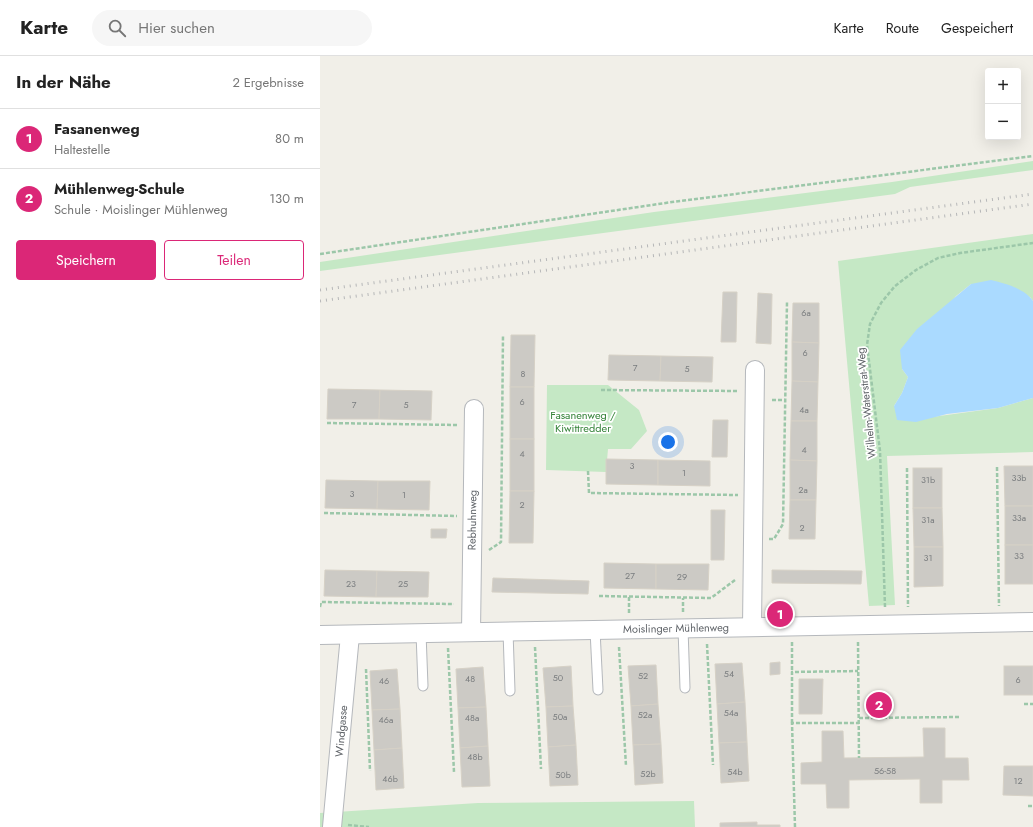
<!DOCTYPE html>
<html lang="de">
<head>
<meta charset="utf-8">
<style>
	:root { --surface:#fff; --page:#f6f6f6; --text:#222; --muted:#767676; --line:#e0e0e0; --accent:#db2777 }
	body { margin:0; font-family:Jost,sans-serif; background:var(--page); color:var(--text) }
	.controls { position:absolute; right:12px; top:12px; display:grid; overflow:hidden; border-radius:4px; box-shadow:0 4px 16px #0002 }
	.controls button { width:36px; height:36px; display:grid; place-items:center; padding:0; border:0; border-bottom:1px solid var(--line); background:var(--surface); color:var(--text); font:20px sans-serif }
	.you { position:absolute; left:348px; top:386px; width:14px; height:14px; margin:-10px; border:3px solid #fff; border-radius:50%; background:#1a73e8; box-shadow:0 0 0 6px #1a73e833 }
	.badge { display:grid; place-items:center; width:26px; height:26px; border-radius:50%; background:var(--accent); color:#fff; font-size:13px; font-weight:700 }
	.pin { position:absolute; translate:-50% -50%; border:2px solid #fff; box-shadow:0 1px 4px #0006 }
	.list { margin:0; padding:0; list-style:none }
	h2 { display:flex; justify-content:space-between; align-items:center; height:52px; margin:0; padding:0 16px; font-size:17px }
	h2 small { font-size:13px; font-weight:400; color:var(--muted) }
	.list li { display:grid; grid-template-columns:26px 1fr auto; gap:12px; align-items:center; box-sizing:border-box; height:60px; padding:0 16px; border-top:1px solid var(--line) }
	.list b { display:block; font-size:15px; white-space:nowrap }
	.list p { margin:0; font-size:13px; white-space:nowrap; color:var(--muted) }
	.list em { font-size:13px; font-style:normal; color:var(--muted) }
	.actions { display:flex; gap:8px; padding:12px 16px }
	.actions a { flex:1; padding:9px 0; border:1px solid var(--accent); border-radius:4px; text-align:center; font-size:14px; color:var(--accent) }
	.actions .main { background:var(--accent); color:#fff }
	.icon { flex:none; width:22px; height:22px; fill:none; stroke:currentColor; stroke-width:2; stroke-linecap:round; stroke-linejoin:round }
	.map { position:relative; flex:none; width:713px; height:771px; overflow:hidden }
	header { display:flex; align-items:center; gap:24px; box-sizing:border-box; height:56px; padding:0 20px; background:var(--surface); border-bottom:1px solid var(--line) }
	header strong { font-size:19px }
	nav { display:flex; gap:22px; margin-inline-start:auto; font-size:14px }
	.search { width:280px; height:36px; background:var(--page); display:flex; align-items:center; gap:10px; box-sizing:border-box; padding:0 14px; border-radius:22px; color:var(--muted); font-size:15px }
	main { display:flex }
	aside { flex:1; background:var(--surface) }
	.map>svg:first-child { display:block }
	.green { fill:#c5e8c5 }
	.water { fill:#aadaff }
	.building { fill:#cccac5; stroke:#d6d1c6 }
	.lines { fill:none; stroke-linecap:round; stroke-linejoin:round }
	.lane-casing { stroke:#b5b8bc; stroke-width:11 }
	.street-casing { stroke:#b5b8bc; stroke-width:20 }
	.path { stroke:#9cc7a9; stroke-width:2.5; stroke-dasharray:4 2; stroke-linecap:butt }
	.lane { stroke:#fff; stroke-width:9 }
	.street { stroke:#fff; stroke-width:18 }
	.rail { stroke:#b6b7b8; stroke-width:3; stroke-dasharray:1 5; stroke-linecap:butt }
	.labels { text-anchor:middle; stroke-width:3.5; stroke-linejoin:round; paint-order:stroke }
	.number-label { font-size:9px; fill:#7a7d7f }
	.street-label { font-size:11px; fill:#5f6368; stroke:#fff }
	.park-label { font-size:11px; fill:#348238; stroke:#fff }
</style>
</head>
<body>
<header>
<strong>Karte</strong>
<div class="search"><svg class="icon" aria-label="search" viewBox="0 0 24 24"><circle cx="10" cy="10" r="6"/><path d="M15 15l6 6"/></svg>Hier suchen</div>
<nav><a>Karte</a><a>Route</a><a>Gespeichert</a></nav>
</header>
<main>
<aside>
<h2>In der Nähe<small>2 Ergebnisse</small></h2>
<ul class="list">
<li><span class="badge">1</span><div><b>Fasanenweg</b><p>Haltestelle</p></div><em>80 m</em></li>
<li><span class="badge">2</span><div><b>Mühlenweg-Schule</b><p>Schule · Moislinger Mühlenweg</p></div><em>130 m</em></li>
</ul>
<div class="actions"><a class="main">Speichern</a><a>Teilen</a></div>
</aside>
<div class="map">
<svg width="713" height="771" viewBox="0 0 713 771">
	<rect width="100%" height="100%" fill="#f1efe8"/>
	<g class="green">
		<path d="M713,105V114L590,131L575,138L0,215V206L334,156L572,126Z"/>
		<path d="M713,178V245L710,241L651,228L636,240L582,313L588,321L582,337L574,350L612,361L678,352L713,342V396L567,400L575,549L549,550L518,205Z"/>
		<path d="M227,329H288L319,354L327,375L311,393H288L286,416L226,414Z"/>
		<path d="M374,745L375,771H0V757L158,747Z"/>
	</g>
	<path class="water" d="M671,224C684,227 706,233 713,245V342L678,352L627,358L596,366L577,364L574,350L582,337L588,321L582,313L580,294L597,273L651,228Z"/>
	<g class="building">
		<path d="M403,236H417L416,286H401Z"/>
		<path d="M438,237L452,238L451,288L436,287Z"/>
		<path d="M473,247H499V287L472,286Z"/>
		<path d="M191,279H215L214,331H190Z"/>
		<path d="M472,286L499,287L498,326L472,325Z"/>
		<path d="M289,299L341,300L340,325L288,324Z"/>
		<path d="M341,300L393,301L392,326L340,325Z"/>
		<path d="M472,325L498,326L497,365H471Z"/>
		<rect x="190" y="331" width="24" height="52"/>
		<path d="M8,333L60,334L59,363H7Z"/>
		<path d="M60,334L112,335L111,364L59,363Z"/>
		<path d="M393,364H408L407,401H392Z"/>
		<path d="M471,365H497V405L470,404Z"/>
		<rect x="190" y="383" width="24" height="52"/>
		<path d="M286,403L338,404V429L286,428Z"/>
		<path d="M338,404L390,405V430L338,429Z"/>
		<path d="M470,404L497,405L496,444H470Z"/>
		<path d="M684,410H713V450H685Z"/>
		<rect x="593" y="412" width="29" height="40"/>
		<path d="M6,424L58,425L57,453L5,452Z"/>
		<path d="M58,425H110L109,454L57,453Z"/>
		<path d="M190,435H214L213,487H189Z"/>
		<path d="M470,444H496L495,483H469Z"/>
		<rect x="685" y="450" width="28" height="39"/>
		<path d="M593,452H622L623,491H594Z"/>
		<path d="M391,454H405L404,504H391Z"/>
		<path d="M111,473H127L126,482H111Z"/>
		<rect x="685" y="489" width="28" height="39"/>
		<path d="M594,491H623V530L594,531Z"/>
		<path d="M284,507L336,508V533L284,532Z"/>
		<path d="M336,508H389L388,534L336,533Z"/>
		<path d="M5,514L57,515L56,541L4,540Z"/>
		<path d="M452,514L542,515L541,528L452,527Z"/>
		<path d="M57,515L109,516L108,541H56Z"/>
		<path d="M173,522L269,525L268,538L172,536Z"/>
		<path d="M460,606V618L450,619V607Z"/>
		<path d="M422,607L425,646L397,648L395,608Z"/>
		<path d="M336,609L338,648L311,650L308,610Z"/>
		<path d="M251,610L253,650L226,651L223,612Z"/>
		<rect x="684" y="610" width="29" height="29"/>
		<path d="M163,611L166,651L138,652L136,613Z"/>
		<path d="M77,613L80,653L52,654L50,615Z"/>
		<path d="M479,623H503L502,658H479Z"/>
		<path d="M425,646L427,686L399,687L397,648Z"/>
		<path d="M338,648L341,688L313,689L311,650Z"/>
		<path d="M253,650L256,689L228,691L226,651Z"/>
		<path d="M166,651L168,690L140,692L138,652Z"/>
		<path d="M80,653L82,692L54,694L52,654Z"/>
		<path d="M603,672H625V702H648L649,724H622V747H600V723L529,724V752H507L506,728H481V707L502,706V675H523L524,702L604,701Z"/>
		<path d="M427,686L429,725L401,727L399,687Z"/>
		<path d="M341,688L343,727L315,729L313,689Z"/>
		<path d="M256,689L258,729L230,730L228,691Z"/>
		<path d="M168,690L170,730L142,731L140,692Z"/>
		<path d="M82,692L84,732L56,734L54,694Z"/>
		<path d="M684,710H713V740L683,739Z"/>
		<path d="M437,766V769H460V771H400V767Z"/>
	</g>
	<g class="lines">
		<defs>
			<g id="lane">
				<path d="M363,572L365,632"/>
				<path d="M275,574L278,634"/>
				<path d="M188,575L190,635"/>
				<path d="M101,577L103,630"/>
			</g>
			<g id="street">
				<path d="M432,571L435,314"/>
				<path d="M151,576L154,353"/>
				<path d="M0,579L713,566"/>
				<path d="M12,771L30,579"/>
			</g>
		</defs>
		<use href="#lane" class="lane-casing"/>
		<use href="#street" class="street-casing"/>
		<g class="path">
			<path d="M0,198L352,146L713,100"/>
			<path d="M281,334L419,335"/>
			<path d="M452,344H465"/>
			<path d="M7,367L137,369"/>
			<path d="M677,411L679,550"/>
			<path d="M587,412L588,551"/>
			<path d="M268,415L269,437L418,439"/>
			<path d="M4,457L137,460"/>
			<path d="M449,483H454L463,468L467,246"/>
			<path d="M169,494L181,486L183,279"/>
			<path d="M279,540L391,542L415,524"/>
			<path d="M309,541V557"/>
			<path d="M0,551L1,546L134,548"/>
			<path d="M565,551L560,395L547,289L550,268L561,247L575,230L596,214L618,202L640,197L713,187"/>
			<path d="M363,556V542"/>
			<path d="M472,586V616"/>
			<path d="M538,586L539,702"/>
			<path d="M387,588L393,709"/>
			<path d="M215,591L221,713"/>
			<path d="M299,591L306,710"/>
			<path d="M128,592L134,716"/>
			<path d="M46,613L50,715"/>
			<path d="M704,648H713"/>
			<path d="M539,662L641,661"/>
			<path d="M472,667V616L538,615"/>
			<path d="M708,750H713"/>
			<path d="M28,769L49,771"/>
			<path d="M475,771L472,667H539"/>
		</g>
		<use href="#lane" class="lane"/>
		<use href="#street" class="street"/>
		<g class="rail">
			<path d="M0,234L713,138"/>
			<path d="M0,245L713,148"/>
		</g>
	</g>
	<g class="labels">
		<g class="number-label">
			<text x="486" y="260">6a</text>
			<text x="485" y="300">6</text>
			<text x="315" y="315">7</text>
			<text x="367" y="316">5</text>
			<text x="203" y="321">8</text>
			<text x="202" y="349">6</text>
			<text x="34" y="352">7</text>
			<text x="86" y="352">5</text>
			<text x="484" y="357">4a</text>
			<text x="484" y="397">4</text>
			<text x="202" y="401">4</text>
			<text x="312" y="413">3</text>
			<text x="364" y="420">1</text>
			<text x="699" y="425">33b</text>
			<text x="608" y="427">31b</text>
			<text x="483" y="437">2a</text>
			<text x="32" y="441">3</text>
			<text x="84" y="442">1</text>
			<text x="202" y="452">2</text>
			<text x="699" y="465">33a</text>
			<text x="608" y="467">31a</text>
			<text x="482" y="475">2</text>
			<text x="699" y="503">33</text>
			<text x="608" y="505">31</text>
			<text x="310" y="523">27</text>
			<text x="362" y="524">29</text>
			<text x="31" y="531">23</text>
			<text x="83" y="531">25</text>
			<text x="409" y="621">54</text>
			<text x="323" y="623">52</text>
			<text x="238" y="625">50</text>
			<text x="150" y="626">48</text>
			<text x="698" y="627">6</text>
			<text x="64" y="628">46</text>
			<text x="411" y="660">54a</text>
			<text x="325" y="662">52a</text>
			<text x="240" y="664">50a</text>
			<text x="152" y="665">48a</text>
			<text x="66" y="667">46a</text>
			<text x="155" y="704">48b</text>
			<text x="565" y="718">56-58</text>
			<text x="415" y="719">54b</text>
			<text x="328" y="721">52b</text>
			<text x="243" y="722">50b</text>
			<text x="70" y="726">46b</text>
			<text x="698" y="728">12</text>
		</g>
		<g class="street-label">
			<text transform="translate(546 347) rotate(-96)" y="4">Wilhelm-Waterstrat-Weg</text>
			<text transform="translate(152 464) rotate(-89)" y="4">Rebhuhnweg</text>
			<text transform="translate(356 572) rotate(-1)" y="4">Moislinger Mühlenweg</text>
			<text transform="translate(21 675) rotate(-85)" y="4">Windgasse</text>
		</g>
		<g class="park-label">
			<text x="263" y="363">Fasanenweg /<tspan x="263" dy="13">Kiwittredder</tspan></text>
		</g>
	</g>
</svg>
<div class="controls">
<button>+</button>
<button>−</button>
</div>
<div class="you"></div>
<div class="pin badge" style="left:460px;top:558px">1</div>
<div class="pin badge" style="left:559px;top:649px">2</div>
</div>
</main>
</body>
</html>
